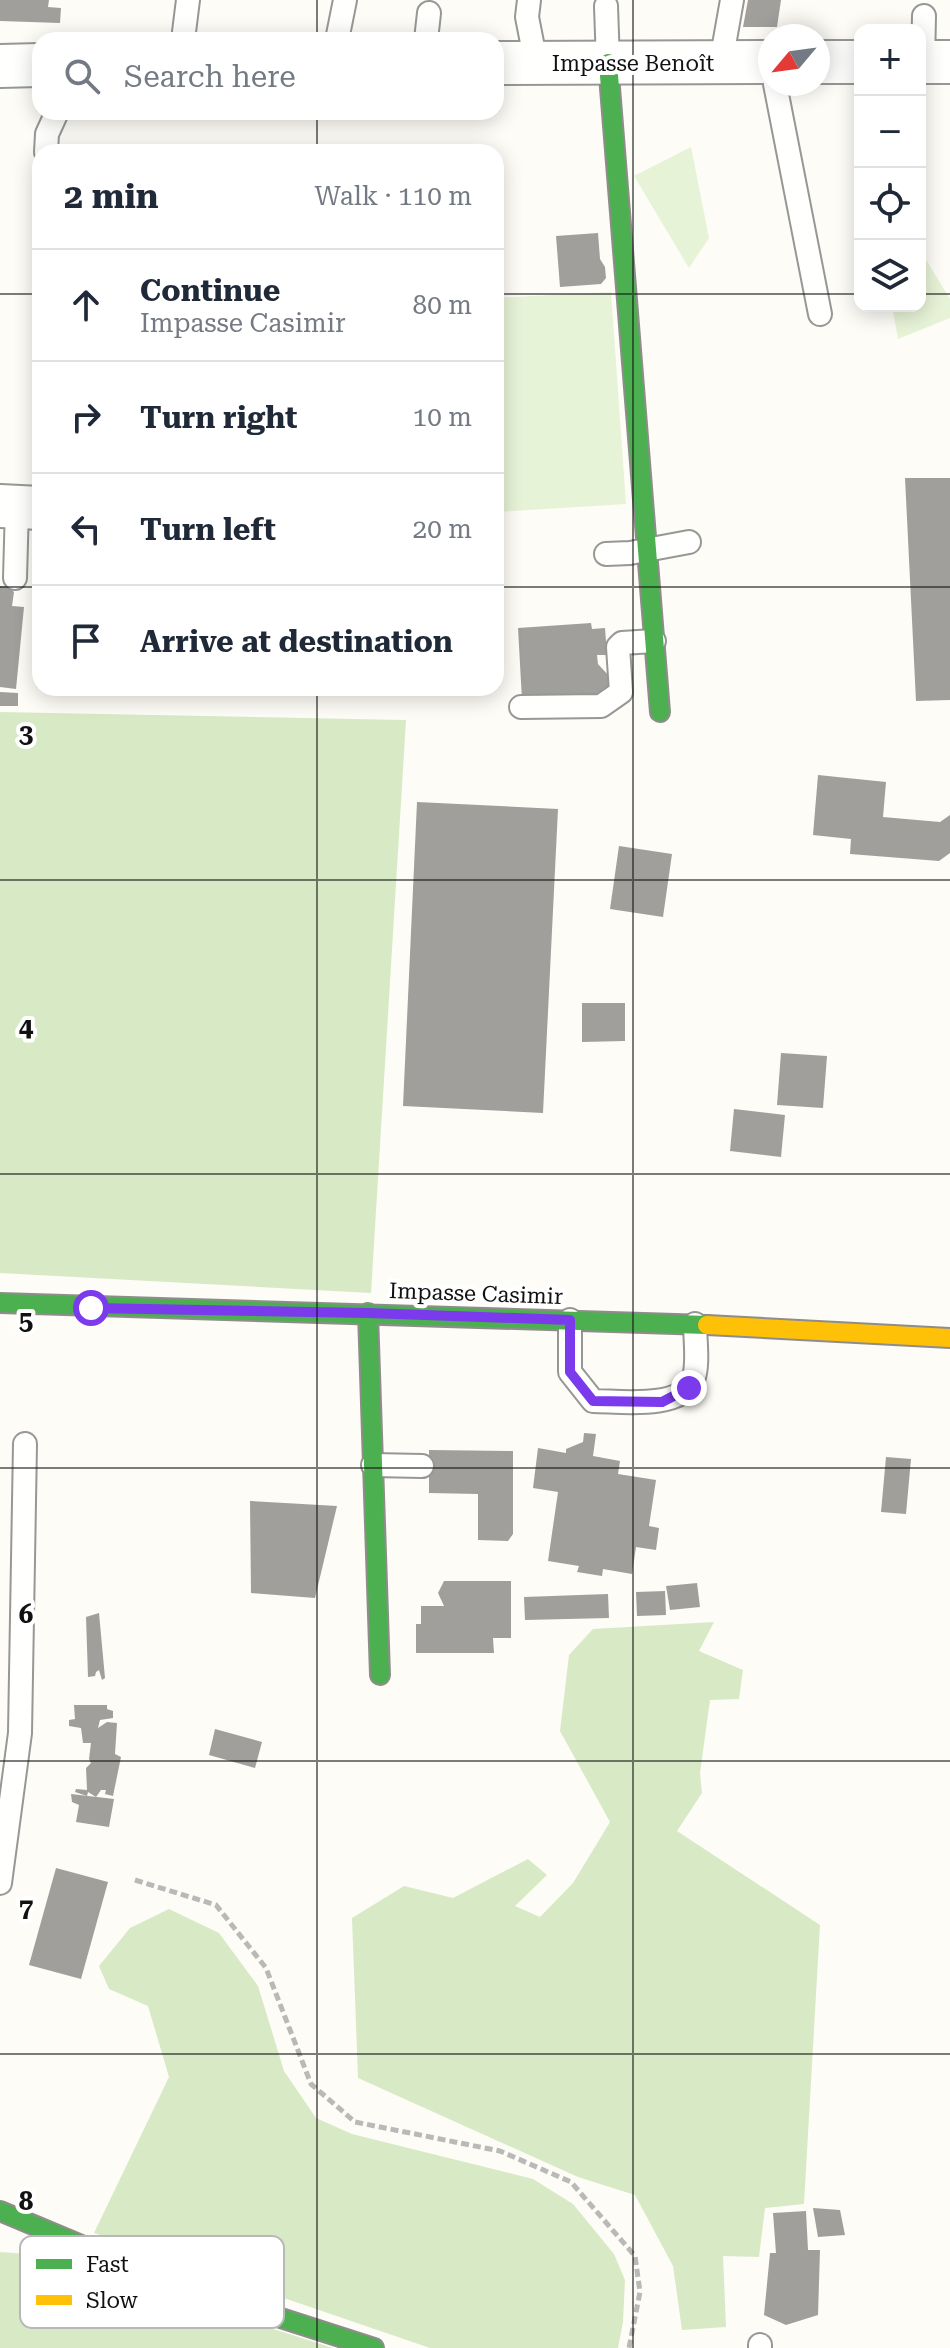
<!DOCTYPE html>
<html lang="en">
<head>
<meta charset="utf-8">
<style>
	:root { --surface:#fff; --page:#f6f6f7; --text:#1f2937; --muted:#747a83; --line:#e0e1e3 }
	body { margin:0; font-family:"Roboto Serif",serif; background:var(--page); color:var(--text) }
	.controls { position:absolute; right:24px; top:24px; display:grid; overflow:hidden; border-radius:16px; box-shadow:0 4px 20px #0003 }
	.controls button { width:72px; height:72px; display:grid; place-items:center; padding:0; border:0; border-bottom:2px solid var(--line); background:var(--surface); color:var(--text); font:40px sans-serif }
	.compass { position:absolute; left:758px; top:24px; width:72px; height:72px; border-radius:50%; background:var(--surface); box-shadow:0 4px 20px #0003; rotate:241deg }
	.stop { position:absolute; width:24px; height:24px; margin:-18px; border:6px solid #7c3aed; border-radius:50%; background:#fff }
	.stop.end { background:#7c3aed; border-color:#fff; box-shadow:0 2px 8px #0008 }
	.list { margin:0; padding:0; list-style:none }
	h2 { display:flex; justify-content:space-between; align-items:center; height:104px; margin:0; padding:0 32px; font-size:34px }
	h2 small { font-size:26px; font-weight:400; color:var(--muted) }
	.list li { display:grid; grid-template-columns:52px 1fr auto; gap:24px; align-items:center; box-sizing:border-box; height:112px; padding:0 32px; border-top:2px solid var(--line) }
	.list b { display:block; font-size:30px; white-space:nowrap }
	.list p { margin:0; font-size:26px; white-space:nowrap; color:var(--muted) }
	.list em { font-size:26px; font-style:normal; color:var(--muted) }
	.icon { flex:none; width:44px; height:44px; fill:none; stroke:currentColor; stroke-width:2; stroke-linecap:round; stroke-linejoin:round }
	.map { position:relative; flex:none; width:950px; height:2348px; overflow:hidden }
	.search { position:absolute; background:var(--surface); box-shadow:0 4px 20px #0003; left:32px; top:32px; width:472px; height:88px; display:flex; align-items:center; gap:20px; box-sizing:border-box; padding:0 28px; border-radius:24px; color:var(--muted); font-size:30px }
	.panel { position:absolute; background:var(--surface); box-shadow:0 4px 20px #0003; left:32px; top:144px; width:472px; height:552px; border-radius:24px }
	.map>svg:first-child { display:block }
	.green { fill:#e7f3d7 }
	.forest { fill:#d8eac5 }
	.building { fill:#a19f9c }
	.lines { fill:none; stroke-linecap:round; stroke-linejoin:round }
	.lane-casing { stroke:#979795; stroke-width:26 }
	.street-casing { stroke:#979795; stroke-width:46 }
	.fast-casing { stroke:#8e8d8b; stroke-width:22 }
	.slow-casing { stroke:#8e8d8b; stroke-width:22 }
	.path { stroke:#b9b9b8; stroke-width:5; stroke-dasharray:8 4; stroke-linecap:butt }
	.lane { stroke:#fffffe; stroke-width:22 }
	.street { stroke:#fffffe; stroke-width:42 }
	.fast { stroke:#4caf50; stroke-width:18 }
	.slow { stroke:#ffc107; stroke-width:18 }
	.route { stroke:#7c3aed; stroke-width:10 }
	.grid { fill:none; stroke:#111; stroke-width:2; stroke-opacity:0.55 }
	.labels { text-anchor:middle; stroke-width:8; stroke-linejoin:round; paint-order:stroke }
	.street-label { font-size:22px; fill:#111; stroke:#fff }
	.key { fill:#fff; stroke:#b8b8b8; stroke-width:2 }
	.key-label { font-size:22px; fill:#111 }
	.grid-label { font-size:26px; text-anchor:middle; font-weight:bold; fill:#111; stroke:#fff; stroke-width:8; stroke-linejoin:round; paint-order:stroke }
</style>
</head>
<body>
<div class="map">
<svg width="950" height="2348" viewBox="0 0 950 2348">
	<rect width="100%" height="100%" fill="#fdfcf7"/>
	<g class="green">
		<path d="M691,147L709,238L689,268L634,176Z"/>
		<path d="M920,250L950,299V318L898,339L892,306H920Z"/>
		<path d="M611,292L626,504L496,512V298Z"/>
	</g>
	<g class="forest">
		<path d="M0,712L406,720L371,1293L0,1273Z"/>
		<path d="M714,1622L699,1651L743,1670L739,1699L710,1700L700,1773L702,1793L677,1831L820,1925L804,2204L765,2208L759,2257L723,2256L726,2327L682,2330L673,2266L635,2195L578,2177L358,2078L352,1918L404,1886L453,1898L528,1859L547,1875L515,1906L540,1917L573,1883L610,1822L560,1731L569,1655L593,1629Z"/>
		<path d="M169,1909L219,1933L258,1986L284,2071L316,2118L352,2134L533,2179L573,2204L614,2254L625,2280L623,2322L618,2348H430L94,2233L169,2077L148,2006L109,1989L99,1966L130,1928Z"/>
		<path d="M0,2252L43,2255L333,2348H0Z"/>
	</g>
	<g class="building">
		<path d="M0,0H49L48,7L61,8L60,23L0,21Z"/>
		<path d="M748,0H781L777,27H743Z"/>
		<path d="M598,233L600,259L605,267L606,278L601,284L560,287L556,236Z"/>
		<path d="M905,478H950V700L916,701Z"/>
		<path d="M0,586L9,587L14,592L12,606L24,607L16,689L0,687Z"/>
		<path d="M591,623L592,629L605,628L607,655H597L598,664L609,676L608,687L604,692L600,695L522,700L518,628Z"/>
		<path d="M0,692L18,693V706H0Z"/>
		<path d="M818,775L886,782L883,817L940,822L950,815V853L939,861L850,854L851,839L813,835Z"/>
		<path d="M417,802L558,809L543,1113L403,1106Z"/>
		<path d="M619,846L672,854L663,917L610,909Z"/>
		<path d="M582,1003H625V1041L582,1042Z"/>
		<path d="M781,1053L827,1056L823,1108L777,1105Z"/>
		<path d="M734,1109L785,1115L781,1157L730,1151Z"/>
		<path d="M584,1433L596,1434L593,1456L620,1461L618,1474L656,1480L649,1526L659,1528L656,1550L636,1547L632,1574L603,1569L602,1576L577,1572L579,1566L548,1561L558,1492L533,1488L538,1448L566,1453V1449L583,1442Z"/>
		<path d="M429,1450L513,1451V1534L508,1541L478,1540V1494L429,1493Z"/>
		<path d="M886,1457L911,1459L906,1514L881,1512Z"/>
		<path d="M250,1501L337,1506L315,1598L251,1593Z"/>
		<path d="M444,1581H511V1638H493L494,1653H416V1624H421V1606H444L438,1593Z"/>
		<path d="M697,1583L700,1607L670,1610L666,1586Z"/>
		<path d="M665,1591L666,1615L637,1616L636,1592Z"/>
		<path d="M608,1594L609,1618L525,1620L524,1597Z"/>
		<path d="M99,1613L105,1678L102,1680L99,1670L96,1672L95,1676L88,1677L86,1617Z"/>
		<path d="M74,1705H107V1709L113,1711V1718L100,1720L98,1728L107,1722L117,1723L115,1754L121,1757L113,1796L105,1794L106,1790H101L96,1797L88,1792L87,1796L75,1792L76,1789L87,1790L86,1768L91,1763L89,1759L91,1743H83L81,1728L69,1726V1720L75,1719Z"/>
		<path d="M215,1729L262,1742L255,1768L209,1755Z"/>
		<path d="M71,1794L114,1799L109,1827L76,1822L79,1805L72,1802Z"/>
		<path d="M56,1868L108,1882L81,1979L29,1965Z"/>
		<path d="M813,2208L840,2210L845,2235L818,2237Z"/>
		<path d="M806,2211L808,2250H820L818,2315L786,2325L764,2315L770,2253H776L773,2213Z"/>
	</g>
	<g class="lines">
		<defs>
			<g id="lane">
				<path d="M529,0L527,17L536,63"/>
				<path d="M606,6L608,63"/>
				<path d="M183,40L188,0"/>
				<path d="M337,40L345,0"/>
				<path d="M426,40L429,13"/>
				<path d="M721,62L732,0"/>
				<path d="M923,62L924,16"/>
				<path d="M775,84L820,314"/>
				<path d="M46,152L47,134L57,112"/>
				<path d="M606,554L630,553L689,542"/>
				<path d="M15,578L17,507"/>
				<path d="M521,707L601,706L621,692L618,647L622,643L654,641"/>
				<path d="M570,1320V1372L593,1401C619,1401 681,1410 693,1380C699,1365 695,1340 695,1324"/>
				<path d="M373,1465L422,1466"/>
				<path d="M0,1883L20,1733L25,1444"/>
				<path d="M760,2348V2345"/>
			</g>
			<g id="street">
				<path d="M818,62H860"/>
				<path d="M920,62H950"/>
				<path d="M496,63L770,62"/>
				<path d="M0,66L40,65"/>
				<path d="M0,506L40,508"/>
			</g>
			<g id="fast">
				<path d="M608,63L660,712"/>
				<path d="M0,1303L707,1325"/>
				<path d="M368,1313L380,1675"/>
				<path d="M0,2211L169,2282L374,2348"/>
			</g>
			<path id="slow" d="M707,1325L950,1338"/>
		</defs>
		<use href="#lane" class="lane-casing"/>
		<use href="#street" class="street-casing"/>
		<use href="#fast" class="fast-casing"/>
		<use href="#slow" class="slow-casing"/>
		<path class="path" d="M135,1880L216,1905L266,1968L311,2084L355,2122L500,2151L571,2182L635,2256L640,2292L629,2348"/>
		<use href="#lane" class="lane"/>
		<use href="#street" class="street"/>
		<use href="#fast" class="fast"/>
		<use href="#slow" class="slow"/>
	</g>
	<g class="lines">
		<path class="route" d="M91,1308L368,1313L570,1320V1372L593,1401L662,1402L689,1388"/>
	</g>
	<path class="grid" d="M317,0V40M633,0V2348M317,112V152M0,294H40M496,294H860M920,294H950M0,587H40M496,587H950M317,688V2348M0,880H950M0,1174H950M0,1468H950M0,1761H950M0,2054H950"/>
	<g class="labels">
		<g class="street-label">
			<text x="633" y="71">Impasse Benoît</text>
			<text transform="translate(476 1293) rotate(2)" y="8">Impasse Casimir</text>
		</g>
	</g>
	<rect x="20" y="2236" width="264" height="92" rx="12" class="key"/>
	<rect x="36" y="2259" width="36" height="10" fill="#4caf50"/>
	<rect x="36" y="2295" width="36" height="10" fill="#ffc107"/>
	<g class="key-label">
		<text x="86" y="2272">Fast</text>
		<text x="86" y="2308">Slow</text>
	</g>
	<g class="grid-label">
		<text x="26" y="743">3</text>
		<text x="26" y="1036">4</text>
		<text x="26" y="1330">5</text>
		<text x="26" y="1623">6</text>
		<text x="26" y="1917">7</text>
		<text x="26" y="2210">8</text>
	</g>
</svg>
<div class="controls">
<button>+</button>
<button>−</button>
<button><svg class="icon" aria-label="locate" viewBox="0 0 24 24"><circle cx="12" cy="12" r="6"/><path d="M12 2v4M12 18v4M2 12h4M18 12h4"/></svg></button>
<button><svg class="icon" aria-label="layers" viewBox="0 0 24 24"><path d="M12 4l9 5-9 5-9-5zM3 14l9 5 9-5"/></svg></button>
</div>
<svg class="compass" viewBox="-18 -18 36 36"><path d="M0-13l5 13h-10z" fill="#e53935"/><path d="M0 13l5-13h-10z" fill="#747a83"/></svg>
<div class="stop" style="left:91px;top:1308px"></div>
<div class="stop end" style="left:689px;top:1388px"></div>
<div class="search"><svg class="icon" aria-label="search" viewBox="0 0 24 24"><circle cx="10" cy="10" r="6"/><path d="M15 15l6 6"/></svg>Search here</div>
<section class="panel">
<h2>2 min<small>Walk · 110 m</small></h2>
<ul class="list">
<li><svg class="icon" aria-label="ahead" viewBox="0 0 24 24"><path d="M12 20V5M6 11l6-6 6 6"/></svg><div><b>Continue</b><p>Impasse Casimir</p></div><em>80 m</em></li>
<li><svg class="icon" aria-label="right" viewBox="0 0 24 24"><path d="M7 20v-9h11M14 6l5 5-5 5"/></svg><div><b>Turn right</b></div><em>10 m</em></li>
<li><svg class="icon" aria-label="left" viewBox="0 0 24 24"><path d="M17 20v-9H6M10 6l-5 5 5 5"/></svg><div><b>Turn left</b></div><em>20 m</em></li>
<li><svg class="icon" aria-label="arrive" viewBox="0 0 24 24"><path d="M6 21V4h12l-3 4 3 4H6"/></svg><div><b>Arrive at destination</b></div></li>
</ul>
</section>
</div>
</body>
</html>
